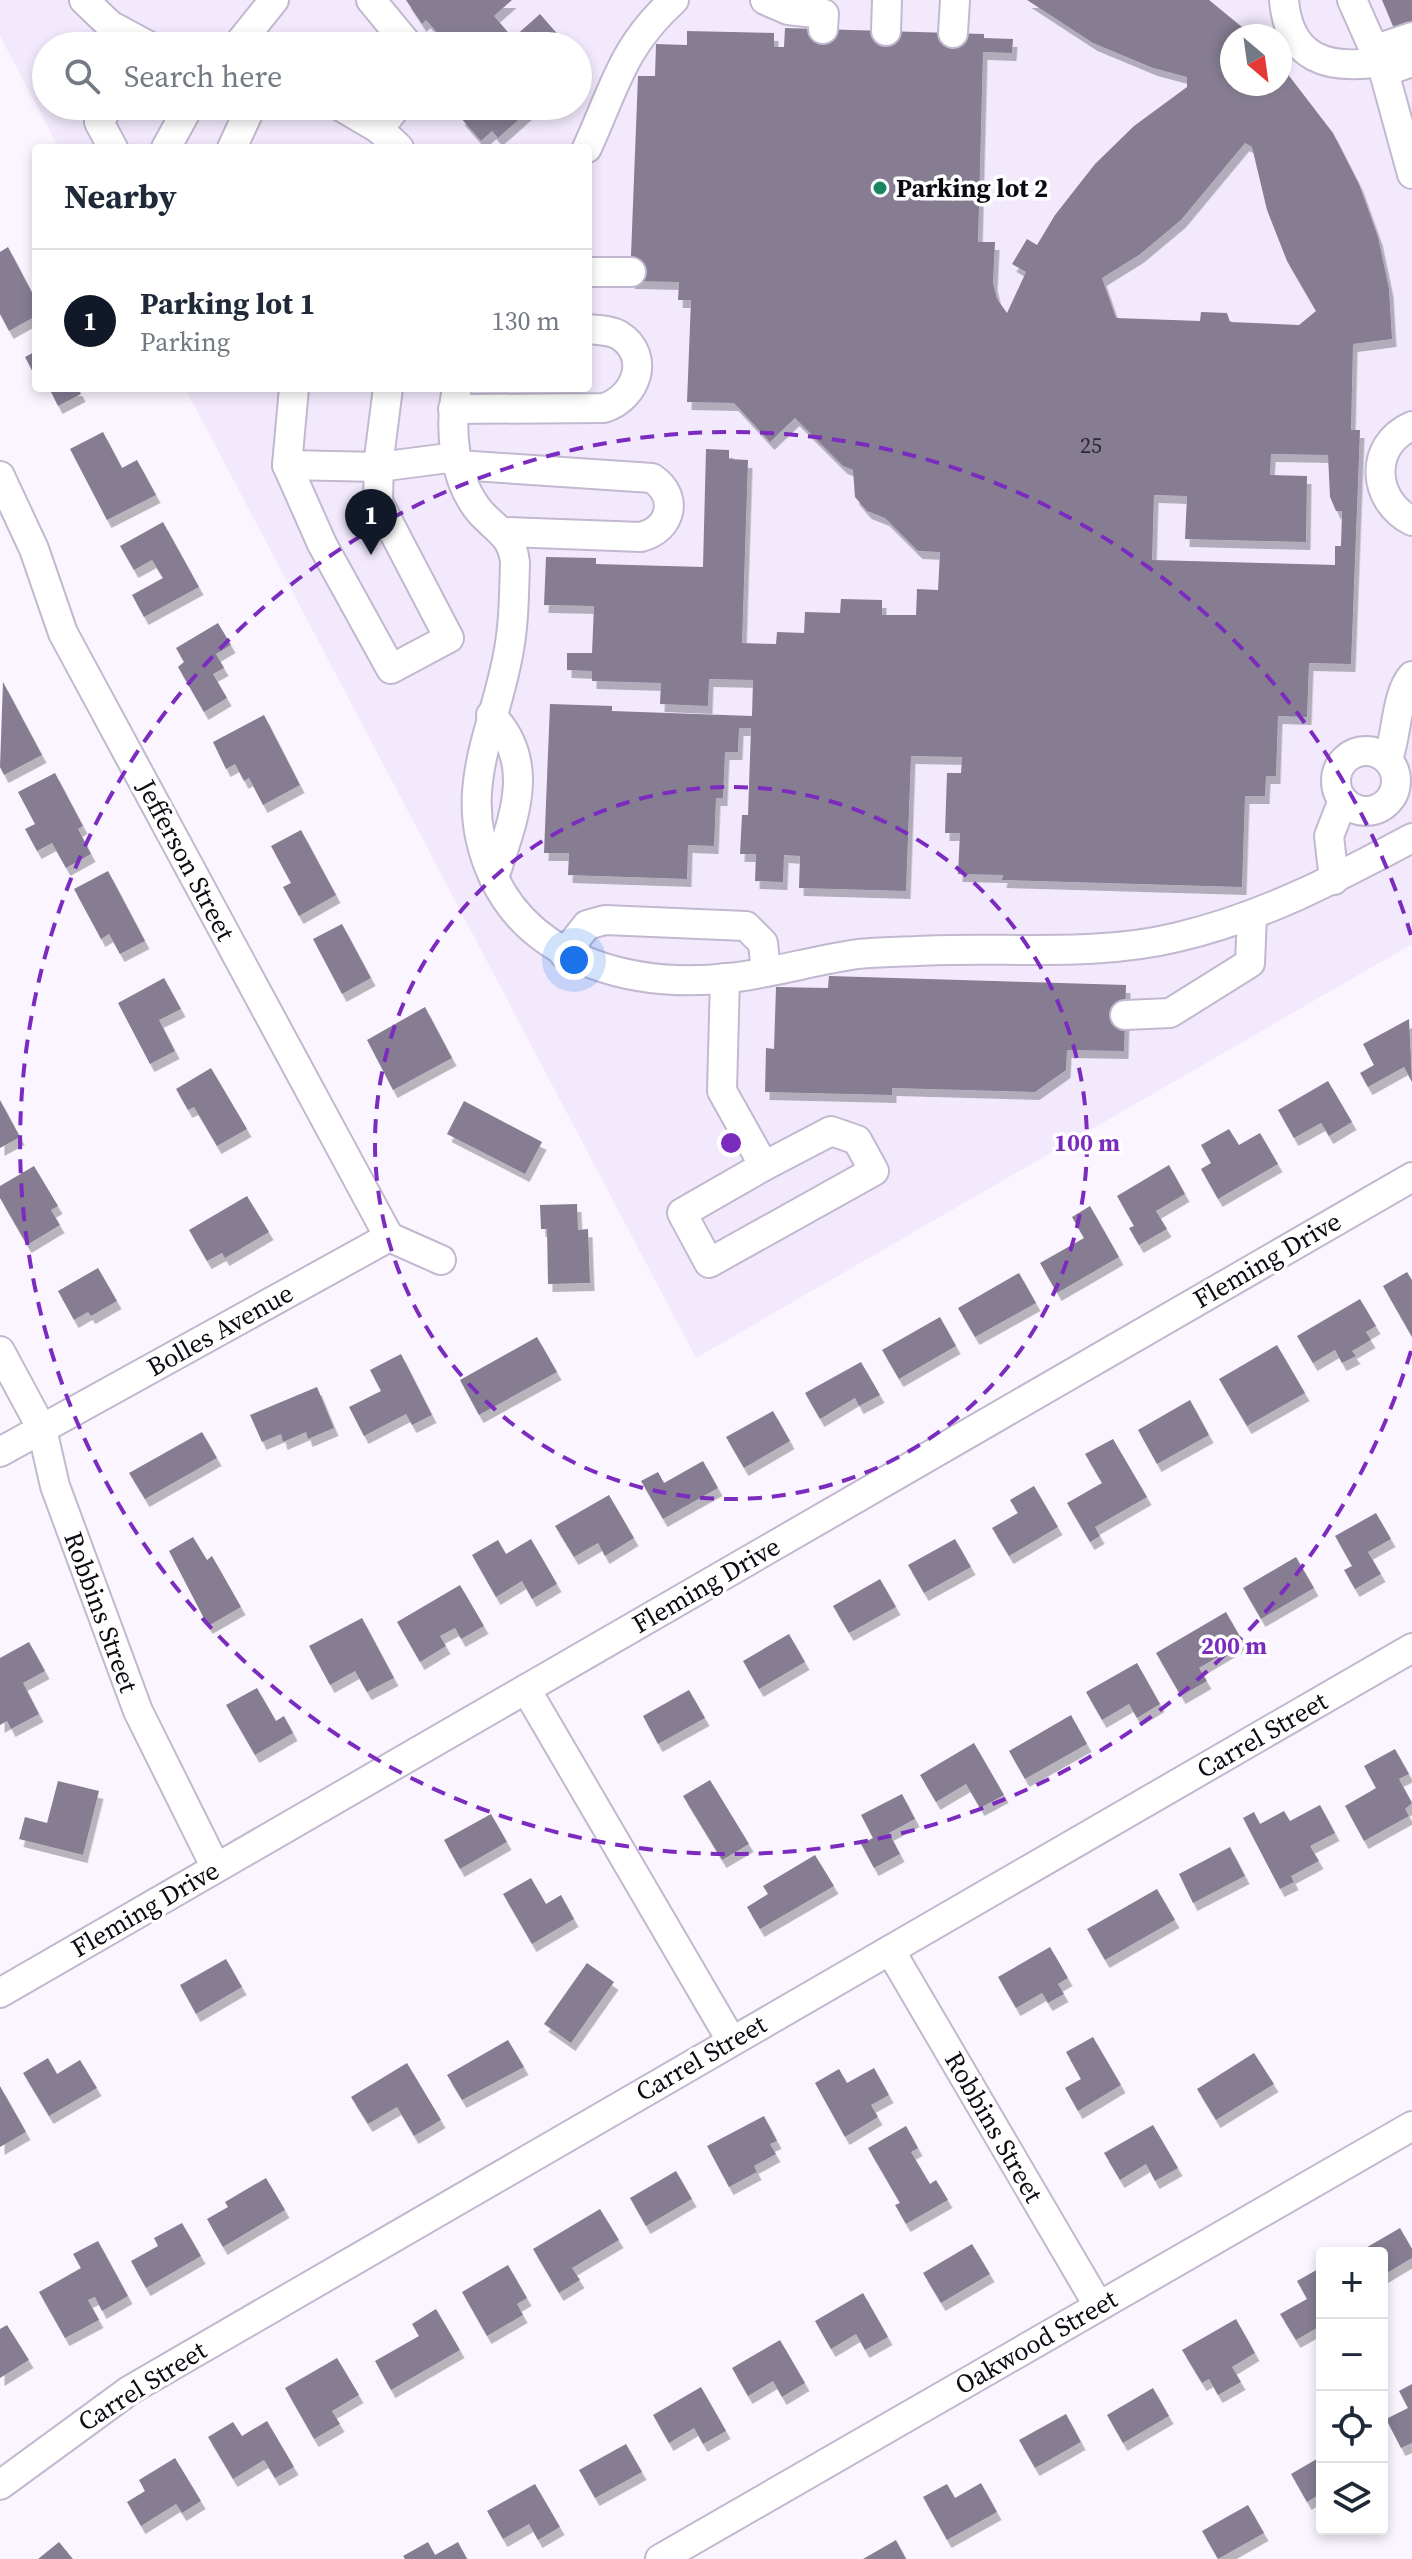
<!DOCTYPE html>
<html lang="en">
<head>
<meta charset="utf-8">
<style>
	:root { --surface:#fff; --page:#f6f6f7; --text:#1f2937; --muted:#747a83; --line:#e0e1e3; --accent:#111827 }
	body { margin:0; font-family:"Source Serif 4",serif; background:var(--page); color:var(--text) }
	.controls { position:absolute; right:24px; bottom:24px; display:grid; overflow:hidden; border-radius:8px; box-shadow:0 4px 12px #0003 }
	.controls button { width:72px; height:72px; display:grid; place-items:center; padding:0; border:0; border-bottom:2px solid var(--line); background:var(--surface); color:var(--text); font:40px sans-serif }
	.compass { position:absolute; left:1220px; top:24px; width:72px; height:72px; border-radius:50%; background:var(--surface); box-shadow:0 4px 12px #0003; rotate:151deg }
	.you { position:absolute; left:574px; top:960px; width:28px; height:28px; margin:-20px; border:6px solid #fff; border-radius:50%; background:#1a73e8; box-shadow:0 0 0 12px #1a73e833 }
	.badge { display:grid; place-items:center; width:52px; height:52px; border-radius:50%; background:var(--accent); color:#fff; font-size:26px; font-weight:700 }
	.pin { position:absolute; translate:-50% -66px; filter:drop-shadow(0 2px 4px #0008) }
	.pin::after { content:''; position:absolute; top:42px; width:28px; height:24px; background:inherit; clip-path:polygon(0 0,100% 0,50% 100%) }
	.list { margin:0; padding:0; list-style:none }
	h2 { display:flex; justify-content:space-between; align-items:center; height:104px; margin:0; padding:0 32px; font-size:34px }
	h2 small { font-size:26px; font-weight:400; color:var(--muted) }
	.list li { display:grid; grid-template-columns:52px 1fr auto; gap:24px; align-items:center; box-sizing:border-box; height:144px; padding:0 32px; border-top:2px solid var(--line) }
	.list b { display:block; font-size:30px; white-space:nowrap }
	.list p { margin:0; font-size:26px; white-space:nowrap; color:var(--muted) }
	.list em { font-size:26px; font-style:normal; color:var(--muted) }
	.icon { flex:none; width:44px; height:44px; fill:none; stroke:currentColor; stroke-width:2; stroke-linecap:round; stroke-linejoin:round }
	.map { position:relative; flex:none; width:1412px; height:2559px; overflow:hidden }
	.search { position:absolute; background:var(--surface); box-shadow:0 4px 12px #0003; left:32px; top:32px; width:560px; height:88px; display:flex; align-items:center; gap:20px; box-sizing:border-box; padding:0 28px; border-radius:44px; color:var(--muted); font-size:30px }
	.panel { position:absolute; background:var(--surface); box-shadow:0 4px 12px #0003; left:32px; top:144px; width:560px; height:248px; border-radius:8px }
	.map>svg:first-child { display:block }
	.built { fill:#f2eafc; fill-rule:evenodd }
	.building { fill:#867d92; fill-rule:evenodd; filter:url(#shadow) }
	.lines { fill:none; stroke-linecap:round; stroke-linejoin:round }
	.minor-casing { stroke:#c2b8cf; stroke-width:32 }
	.minor { stroke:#fff; stroke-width:28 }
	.ring { fill:none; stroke:#7b2cbf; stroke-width:4; stroke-dasharray:14 10 }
	.poi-dot { fill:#198563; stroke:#fff; stroke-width:3 }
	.labels { text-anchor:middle; stroke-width:7; stroke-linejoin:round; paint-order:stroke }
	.number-label { font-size:22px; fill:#2b2732 }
	.poi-label { font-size:26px; font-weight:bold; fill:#0d0a12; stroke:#fff; text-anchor:start }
	.street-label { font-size:26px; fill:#0d0a12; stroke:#fff }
	.centre { fill:#7b2cbf; stroke:#fff; stroke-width:4 }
	.ring-label { font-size:24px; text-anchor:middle; font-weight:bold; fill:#7b2cbf; stroke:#fff; stroke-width:7; stroke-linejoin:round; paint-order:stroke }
</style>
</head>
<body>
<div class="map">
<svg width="1412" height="2559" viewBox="0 0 1412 2559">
	<defs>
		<filter id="shadow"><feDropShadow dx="4.5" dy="8" stdDeviation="0" flood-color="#0004"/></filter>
	</defs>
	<rect width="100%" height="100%" fill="#faf5ff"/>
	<path class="built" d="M0,0H1412V944L696,1358L185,388H588V148H59L0,36ZM1232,36H1280V84H1232ZM46,46H578V106H46Z"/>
	<g class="building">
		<path d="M406,0H512L494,16L513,38L540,14L568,46H466L458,38L449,46L426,20L422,24Z"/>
		<path d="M1027,0H1209L1253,36H1232V84H1280V64L1333,133L1359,184L1378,237L1389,289L1392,339L1353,344L1351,430H1360L1351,664L1309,663L1307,717L1278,716L1276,776H1266L1265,796H1245L1242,887L1002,880L1003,875L958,874L960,833H945L947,773H961L962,757L911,756L906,891L799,888L800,856L784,855L783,882L755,881L756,854H740L742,815H748L751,728H739L738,752H725L723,798H716L714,846L688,845L687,879L568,875L569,853H544L550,704L612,706V711L752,716L753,680L709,679L708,706L660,704L661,683L592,681V671L567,670V653H592L594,606L544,605L546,557L596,558V564L703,567L706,449L729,450V459L748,460L742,643L776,644L777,632L804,633L805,612L840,613L841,599L882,600V615H916L917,589L938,590L940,552L918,551L885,518L867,511L855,497L853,470L843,466L795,418L770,442L734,403L687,402L691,300H678L679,282L630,281L638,76H655L656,44L687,45V31L774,33V47H784L785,28L984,34V38L1013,39L1012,53L983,52L978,242H995L993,283L997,299L1007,313L1026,272L1012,264L1027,239L1037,245L1055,215L1095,164L1134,126L1187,87V77L1153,68L1093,43ZM1245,143L1252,147L1267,210L1287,261L1316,311L1299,325L1230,322L1227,313L1201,312L1200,321L1116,318L1102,278L1139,255L1181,220ZM1271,454L1328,455L1330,497L1336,511H1342L1341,546H1335V565L1152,560L1154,495L1187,496L1185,539L1306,542L1307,476L1270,475Z"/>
		<path d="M1382,0H1412V79L1395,31Z"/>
		<path d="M470,106H534L498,138L492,131L481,141L460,117Z"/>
		<path d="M8,247L36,300V316L9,331L0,314V252Z"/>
		<path d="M36,351V378L25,357Z"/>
		<path d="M49,388H78L81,394L58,406Z"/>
		<path d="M103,432L122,468L137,460L156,495L107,520L70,449Z"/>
		<path d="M163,522L199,587L144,617L132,595L163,578L152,560L134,570L120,546Z"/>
		<path d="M218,623L231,645L216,654L224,668L213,674L227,698L204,712L178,667L184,662L176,648Z"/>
		<path d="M3,682L42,755L4,775L0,767Z"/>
		<path d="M264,715L300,785L263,805L249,778L244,781L235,764L226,769L213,742Z"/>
		<path d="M55,773L83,826L78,829L91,854L66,868L52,843L37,851L25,829L35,824L18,792Z"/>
		<path d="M301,830L336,895L299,916L283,887L291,883L271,846Z"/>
		<path d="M108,871L145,941L120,954L109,934L101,939L74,889Z"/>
		<path d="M342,924L371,978L342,994L313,939Z"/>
		<path d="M829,976L1126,985L1124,1051L1067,1050L1066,1070L1035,1092L892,1088V1095L765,1092L766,1048L774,1049L776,987L828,988Z"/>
		<path d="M164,978L181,1009L159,1020L175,1051L150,1064L118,1003Z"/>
		<path d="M425,1007L452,1058L393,1090L367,1040Z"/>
		<path d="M1409,1019L1412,1082L1404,1067L1368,1087L1360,1073L1374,1065L1363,1044Z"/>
		<path d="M211,1068L247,1129L217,1146L194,1107L188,1110L176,1089Z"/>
		<path d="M1328,1081L1352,1122L1329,1136L1321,1123L1294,1138L1278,1110Z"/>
		<path d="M0,1100L20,1137L0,1148Z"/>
		<path d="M464,1101L542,1142L525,1174L447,1134Z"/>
		<path d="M1229,1129L1239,1145L1260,1133L1278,1164L1218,1199L1201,1169L1211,1163L1201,1145Z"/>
		<path d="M1169,1165L1185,1194L1156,1211L1167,1229L1139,1245L1129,1228L1134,1226L1117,1196Z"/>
		<path d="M34,1166L58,1206L51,1210L60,1225L27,1245L0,1198V1186Z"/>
		<path d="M247,1196L269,1232L225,1258L222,1253L207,1261L189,1230Z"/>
		<path d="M577,1204L578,1230L588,1229L590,1283L548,1284L547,1229H541L540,1205Z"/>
		<path d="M1090,1206L1119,1257L1057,1293L1040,1263L1084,1238L1072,1217Z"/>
		<path d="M98,1268L117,1301L91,1316L88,1312L74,1320L58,1291Z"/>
		<path d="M1407,1272L1412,1280V1337L1383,1286Z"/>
		<path d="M1019,1273L1036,1303L975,1337L958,1308Z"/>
		<path d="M1360,1299L1376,1326L1366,1332L1371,1340L1352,1351L1356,1356L1342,1363L1335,1350L1313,1363L1297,1336Z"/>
		<path d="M940,1317L956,1346L899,1379L882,1350Z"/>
		<path d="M537,1337L557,1372L479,1415L460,1380Z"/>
		<path d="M1277,1345L1305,1393L1247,1426L1219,1379Z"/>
		<path d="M401,1354L432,1415L412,1425L406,1414L364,1436L349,1407L381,1391L370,1370Z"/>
		<path d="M861,1362L880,1395L859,1406L855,1398L820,1419L805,1393Z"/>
		<path d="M317,1387L334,1428L308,1439L306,1432L283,1442L281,1434L262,1442L250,1415Z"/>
		<path d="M1190,1400L1209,1435L1157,1464L1138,1430Z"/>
		<path d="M773,1411L790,1441L744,1468L726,1437Z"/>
		<path d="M202,1432L217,1458L145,1499L129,1473Z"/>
		<path d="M1113,1439L1147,1497L1095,1527L1100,1536L1090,1542L1067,1503L1102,1483L1085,1454Z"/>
		<path d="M703,1461L718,1488L663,1519L641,1481L658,1472L664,1483Z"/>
		<path d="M1034,1486L1058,1527L1009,1556L992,1528L1018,1513L1010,1500Z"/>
		<path d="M609,1495L634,1538L605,1556L598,1543L574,1557L555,1526Z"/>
		<path d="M1376,1513L1391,1539L1368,1552L1381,1574L1355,1589L1344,1570L1352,1566L1335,1536Z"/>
		<path d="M193,1537L207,1560L212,1556L241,1607L208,1626L169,1551Z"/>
		<path d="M531,1539L557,1584L532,1599L522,1581L496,1597L472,1555L498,1540L506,1554Z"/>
		<path d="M955,1539L971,1567L924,1593L908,1565Z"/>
		<path d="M1296,1557L1314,1588L1261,1619L1243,1588Z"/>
		<path d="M880,1579L896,1607L849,1633L833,1606Z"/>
		<path d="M460,1585L484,1626L461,1639L455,1628L440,1636L446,1646L420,1662L397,1622Z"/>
		<path d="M1226,1612L1243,1642L1199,1668L1207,1681L1181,1696L1156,1653Z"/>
		<path d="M362,1618L394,1678L367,1692L355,1671L330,1685L309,1646Z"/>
		<path d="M789,1634L805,1662L759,1689L743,1661Z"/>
		<path d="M29,1642L45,1671L23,1683L39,1714L11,1729L7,1721L0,1725V1658Z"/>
		<path d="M1137,1663L1160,1704L1137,1718L1129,1704L1102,1720L1086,1692Z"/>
		<path d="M257,1688L276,1721L284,1716L293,1733L255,1755L226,1705Z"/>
		<path d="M689,1690L705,1718L658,1744L643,1716Z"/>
		<path d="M1071,1715L1087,1744L1025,1779L1009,1751Z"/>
		<path d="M974,1743L1004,1795L980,1808L966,1784L936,1802L920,1775Z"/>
		<path d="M1395,1749L1409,1774L1399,1779L1412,1803L1405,1809L1409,1816L1364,1841L1345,1806L1376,1788L1364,1766Z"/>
		<path d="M710,1780L749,1844L722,1860L683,1796Z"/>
		<path d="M58,1781L99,1791L83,1855L19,1839L25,1817L47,1823Z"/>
		<path d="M902,1794L915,1819L889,1833L900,1854L874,1868L861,1844L873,1838L861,1815Z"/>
		<path d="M1320,1805L1335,1833L1310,1846L1319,1861L1291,1876L1294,1882L1280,1889L1243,1818L1254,1812L1260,1824L1284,1811L1290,1821Z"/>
		<path d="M491,1814L507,1842L460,1869L444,1840Z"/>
		<path d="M1230,1847L1245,1876L1193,1903L1179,1874Z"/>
		<path d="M815,1855L834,1886L760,1929L747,1907L768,1894L763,1886Z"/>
		<path d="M531,1878L546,1904L561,1895L574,1919L532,1944L503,1894Z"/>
		<path d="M1157,1889L1175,1920L1105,1960L1087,1929Z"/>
		<path d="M1050,1947L1068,1978L1058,1984L1064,1994L1048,2003L1042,1993L1016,2008L998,1977Z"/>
		<path d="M226,1959L242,1987L196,2014L180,1985Z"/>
		<path d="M587,1963L614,1982L571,2043L544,2024Z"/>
		<path d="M1093,2037L1121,2085L1078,2111L1065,2088L1081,2079L1066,2052Z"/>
		<path d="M508,2040L524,2067L462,2100L447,2075Z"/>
		<path d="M1254,2053L1274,2084L1216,2120L1197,2089Z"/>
		<path d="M48,2058L57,2074L80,2060L97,2088L49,2116L23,2073Z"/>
		<path d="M407,2063L441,2120L414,2136L397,2107L368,2124L351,2097Z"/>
		<path d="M874,2068L889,2095L871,2105L878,2117L845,2137L815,2083L839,2069L847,2083Z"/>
		<path d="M0,2086L26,2132L0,2147Z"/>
		<path d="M764,2116L777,2141L770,2144L776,2154L754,2166L757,2172L729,2187L707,2146Z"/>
		<path d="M1153,2125L1178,2168L1155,2181L1146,2164L1120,2180L1104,2153Z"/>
		<path d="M906,2126L918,2148L911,2152L930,2184L936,2180L948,2200L906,2224L895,2205L900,2203L868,2148Z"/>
		<path d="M676,2171L692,2199L646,2226L630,2198Z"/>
		<path d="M266,2178L285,2210L223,2247L207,2219L228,2207L225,2202Z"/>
		<path d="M600,2209L619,2240L572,2268L580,2280L559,2293L533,2249Z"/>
		<path d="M182,2223L201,2256L146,2288L131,2261L158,2246L154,2238Z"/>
		<path d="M1400,2228L1412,2249V2258L1382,2276V2253H1357Z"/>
		<path d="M98,2241L128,2296L102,2311L95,2297L88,2300L99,2320L65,2338L39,2292L81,2268L73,2254Z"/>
		<path d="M972,2244L990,2274L941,2303L923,2273Z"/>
		<path d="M508,2265L527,2298L517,2304L523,2315L487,2336L462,2292Z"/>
		<path d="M1320,2268L1322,2325L1296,2340L1280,2314L1307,2299L1297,2281Z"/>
		<path d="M863,2293L888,2337L865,2350L856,2334L831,2349L815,2321Z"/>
		<path d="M436,2309L460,2350L391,2390L375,2361L419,2336L412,2324Z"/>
		<path d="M1236,2319L1255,2353L1232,2367L1241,2382L1218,2395L1209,2379L1202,2383L1182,2350Z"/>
		<path d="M7,2325L29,2360L0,2378V2329Z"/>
		<path d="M780,2340L805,2383L782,2397L773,2381L748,2396L732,2368Z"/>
		<path d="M337,2358L359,2395L332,2411L340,2424L314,2439L285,2388Z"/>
		<path d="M1412,2384V2443L1401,2448L1386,2419L1408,2408L1399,2391Z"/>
		<path d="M701,2387L726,2431L703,2444L694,2428L669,2443L653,2415Z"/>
		<path d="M1153,2388L1169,2416L1123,2443L1107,2415Z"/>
		<path d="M1066,2414L1081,2442L1035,2468L1019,2440Z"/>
		<path d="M267,2421L294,2467L275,2478L264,2460L233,2479L208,2437L233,2422L242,2436Z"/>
		<path d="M626,2444L642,2472L595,2498L579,2470Z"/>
		<path d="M1322,2456V2493L1307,2502L1291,2474Z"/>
		<path d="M175,2458L201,2501L182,2513L176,2504L141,2526L127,2502L145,2491L139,2480Z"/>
		<path d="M981,2483L997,2512L947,2540L923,2497L947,2484L955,2498Z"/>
		<path d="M535,2484L560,2527L538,2540L529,2524L503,2539L487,2511Z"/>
		<path d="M1248,2505L1264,2533L1218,2559L1202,2531Z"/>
		<path d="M896,2540L906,2559H863Z"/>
		<path d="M59,2542L73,2559H38Z"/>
		<path d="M428,2542L435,2555L458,2542L467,2559H405L403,2556Z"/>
	</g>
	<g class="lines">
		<defs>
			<g id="minor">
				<path d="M84,0L110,25L149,46"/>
				<path d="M371,0L409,46"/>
				<path d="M765,0L788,10L824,14L823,29"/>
				<path d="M1284,0C1289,60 1329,70 1380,62"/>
				<path d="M1352,0L1384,72L1412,174"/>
				<path d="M886,31L887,0"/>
				<path d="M953,33L955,0"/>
				<path d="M237,46L274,0"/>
				<path d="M1376,49L1412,37"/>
				<path d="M1384,72L1412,62"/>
				<path d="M109,106L99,122L113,148"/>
				<path d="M340,106L379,129L399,148"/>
				<path d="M379,129L397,106"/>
				<path d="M166,148L189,106"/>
				<path d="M232,148L250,109L240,106"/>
				<path d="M587,148C615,87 622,47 674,0"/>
				<path d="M588,272H631"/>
				<path d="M294,388L287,465L322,544L391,669L449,638L378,502L379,458L388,388"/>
				<path d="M457,388C449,428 453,481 481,513C498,531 512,536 515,562C514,595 514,628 507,660C491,739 456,795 493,876C534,965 640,988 729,978C773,973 815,960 858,954C877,952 897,952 917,951C1005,946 1092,958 1178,937C1263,917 1335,879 1412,838"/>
				<path d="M453,409L604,408C636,398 652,356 619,335C610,330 598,330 588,329"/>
				<path d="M1412,426C1368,445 1372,501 1412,521"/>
				<path d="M287,465L379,467L456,457"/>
				<path d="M458,465L652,478C679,496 672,529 641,537L505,532"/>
				<path d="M0,476L34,549L63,633L389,1237"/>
				<path d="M491,715C539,764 512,821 494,878"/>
				<circle cx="1366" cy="781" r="30"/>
				<path d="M1388,759C1397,735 1396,694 1412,676"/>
				<path d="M1334,880L1329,836L1343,800"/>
				<path d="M564,954L587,925L605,920L746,926L763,943L766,972"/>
				<path d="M725,978L722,1091L764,1166L682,1213L709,1263L874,1171L857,1140L831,1131L764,1166"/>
				<path d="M1125,1015L1170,1013L1250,963L1252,916"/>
				<path d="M0,1351L42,1429L55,1486L138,1711L216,1868"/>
				<path d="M0,1452L389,1237L441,1260"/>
				<path d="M526,1689L731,2040"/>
				<path d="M890,1950L1098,2305"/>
				<path d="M0,1993L1412,1177"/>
				<path d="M0,2485L130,2390L1412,1648"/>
				<path d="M660,2559L1412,2126"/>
			</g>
		</defs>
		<use href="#minor" class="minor-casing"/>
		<use href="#minor" class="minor"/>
	</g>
	<g class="ring">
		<circle cx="731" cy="1143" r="356"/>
		<path d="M1411 1351A711 711 0 1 1 1411 935"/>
	</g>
	<circle class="poi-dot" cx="880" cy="188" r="8"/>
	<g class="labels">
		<g class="number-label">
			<text x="1091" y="453">25</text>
		</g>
		<g class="poi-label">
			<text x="896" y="197">Parking lot 2</text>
		</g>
		<g class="street-label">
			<text transform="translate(186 860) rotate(62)" y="9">Jefferson Street</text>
			<text transform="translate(1267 1260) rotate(-30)" y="9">Fleming Drive</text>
			<text transform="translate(220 1330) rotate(-29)" y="9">Bolles Avenue</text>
			<text transform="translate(706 1585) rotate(-30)" y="9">Fleming Drive</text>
			<text transform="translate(101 1612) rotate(70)" y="9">Robbins Street</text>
			<text transform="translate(1262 1735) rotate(-30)" y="9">Carrel Street</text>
			<text transform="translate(145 1909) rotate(-30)" y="9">Fleming Drive</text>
			<text transform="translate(701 2058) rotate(-30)" y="9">Carrel Street</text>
			<text transform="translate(994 2127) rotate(60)" y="9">Robbins Street</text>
			<text transform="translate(1036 2342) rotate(-30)" y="9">Oakwood Street</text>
			<text transform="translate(142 2386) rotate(-32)" y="9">Carrel Street</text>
		</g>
	</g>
	<circle cx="731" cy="1143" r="12" class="centre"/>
	<g class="ring-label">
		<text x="1087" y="1151">100 m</text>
		<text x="1234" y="1654">200 m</text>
	</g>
</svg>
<div class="controls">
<button>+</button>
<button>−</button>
<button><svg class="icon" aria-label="locate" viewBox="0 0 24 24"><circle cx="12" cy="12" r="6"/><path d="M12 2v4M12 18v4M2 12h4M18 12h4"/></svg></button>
<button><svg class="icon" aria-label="layers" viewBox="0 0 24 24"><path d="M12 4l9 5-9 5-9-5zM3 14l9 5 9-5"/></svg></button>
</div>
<svg class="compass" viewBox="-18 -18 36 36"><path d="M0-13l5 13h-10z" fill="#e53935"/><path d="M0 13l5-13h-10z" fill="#747a83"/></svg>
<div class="you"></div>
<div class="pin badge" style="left:371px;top:555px">1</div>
<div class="search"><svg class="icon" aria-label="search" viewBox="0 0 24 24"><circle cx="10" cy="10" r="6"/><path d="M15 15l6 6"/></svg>Search here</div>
<section class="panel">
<h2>Nearby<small></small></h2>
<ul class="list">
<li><span class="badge">1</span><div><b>Parking lot 1</b><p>Parking</p></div><em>130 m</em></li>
</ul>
</section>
</div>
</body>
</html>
